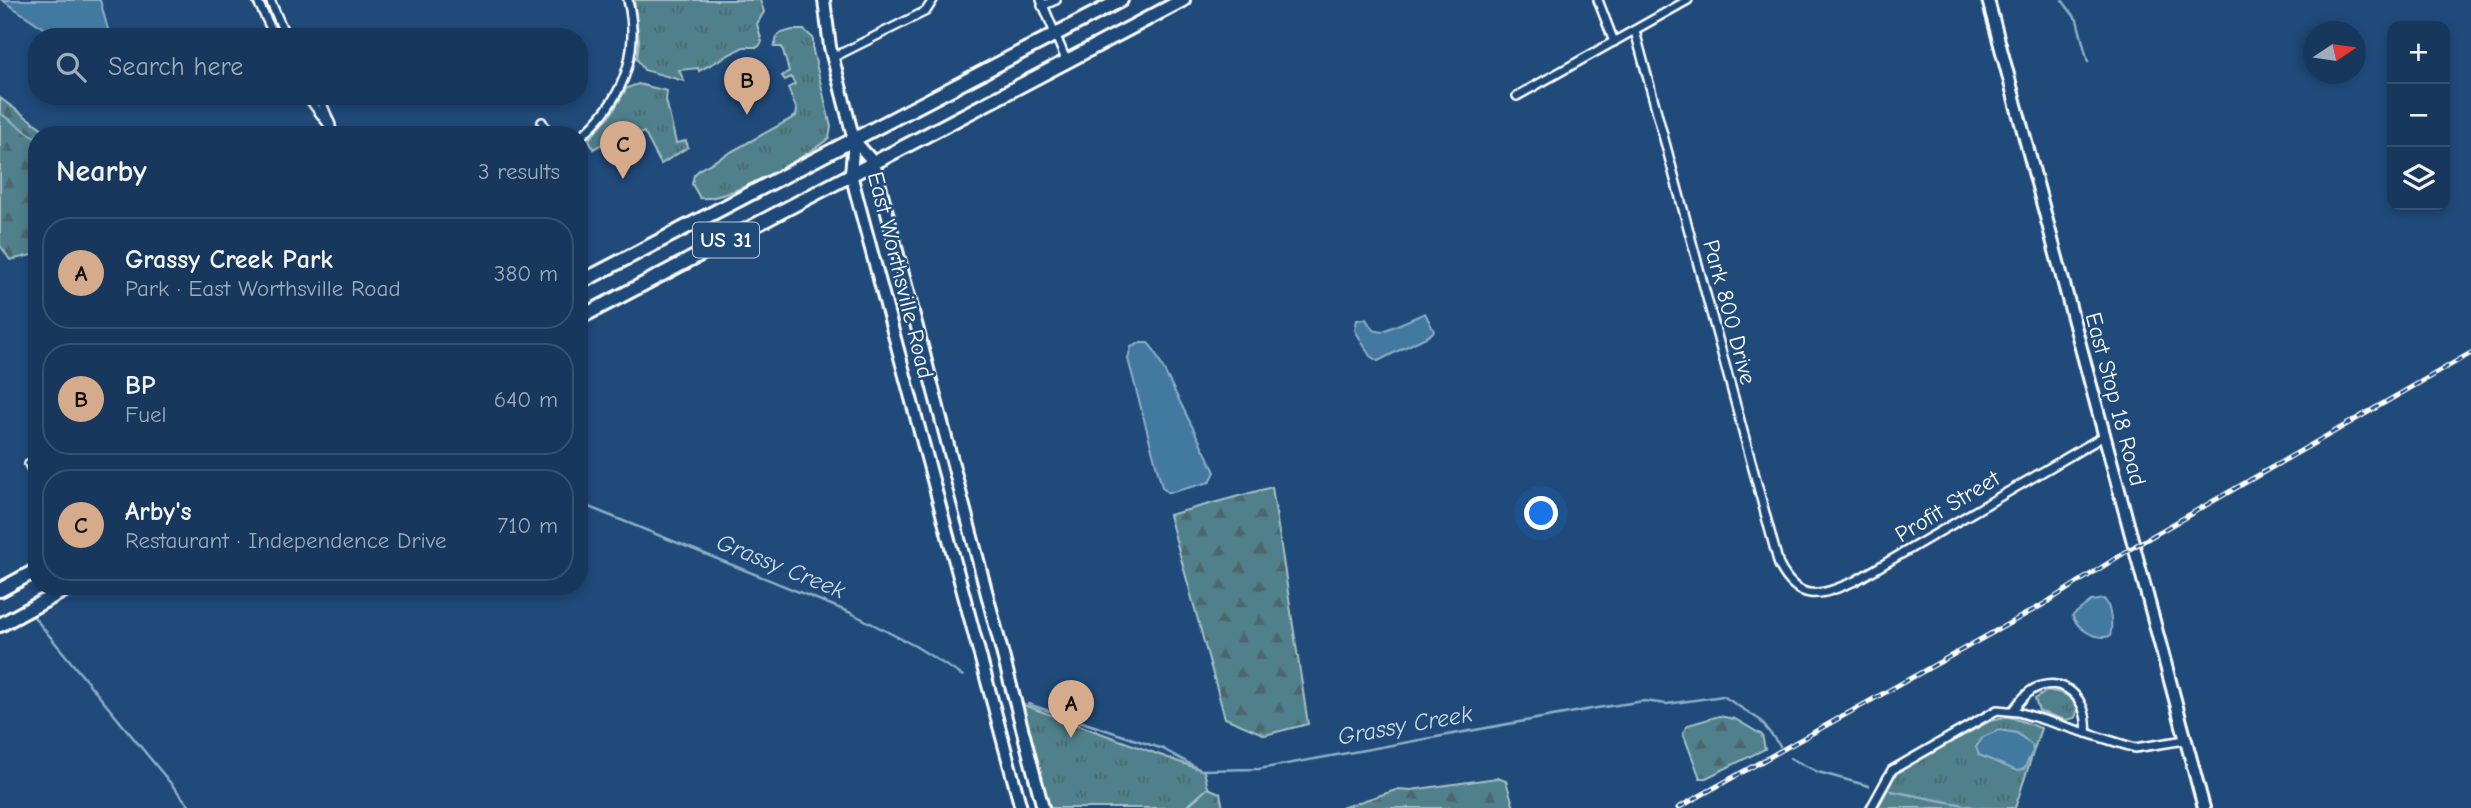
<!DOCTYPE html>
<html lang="en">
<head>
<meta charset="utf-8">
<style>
	:root { --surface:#17385c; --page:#203f62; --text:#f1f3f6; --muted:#9eacbb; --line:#365272; --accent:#d6ab8b }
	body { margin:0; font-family:"Comic Neue",sans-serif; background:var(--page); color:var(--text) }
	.controls { position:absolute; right:21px; top:21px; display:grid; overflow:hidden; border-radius:14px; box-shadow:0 4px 10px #0003 }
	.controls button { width:63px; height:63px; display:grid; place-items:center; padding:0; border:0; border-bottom:2px solid var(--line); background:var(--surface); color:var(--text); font:35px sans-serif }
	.compass { position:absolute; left:2303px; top:21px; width:63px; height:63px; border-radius:50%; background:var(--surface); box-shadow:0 4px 10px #0003; rotate:77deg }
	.you { position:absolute; left:1542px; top:514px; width:24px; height:24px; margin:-18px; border:5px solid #fff; border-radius:50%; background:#1a73e8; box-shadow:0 0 0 10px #1a73e833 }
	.badge { display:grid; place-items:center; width:46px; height:46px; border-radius:50%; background:var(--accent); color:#111; font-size:23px; font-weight:700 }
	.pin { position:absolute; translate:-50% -58px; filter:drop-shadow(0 2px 4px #0008) }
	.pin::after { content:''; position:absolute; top:37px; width:24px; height:21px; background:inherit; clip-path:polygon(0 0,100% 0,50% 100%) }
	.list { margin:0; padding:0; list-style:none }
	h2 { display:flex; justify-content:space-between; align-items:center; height:91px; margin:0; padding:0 28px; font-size:30px }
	h2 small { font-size:23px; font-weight:400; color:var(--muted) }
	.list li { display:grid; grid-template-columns:46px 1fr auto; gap:21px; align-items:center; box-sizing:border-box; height:112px; margin:0 14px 14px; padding:0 14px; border:2px solid var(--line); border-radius:28px }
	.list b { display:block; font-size:26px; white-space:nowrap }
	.list p { margin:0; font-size:23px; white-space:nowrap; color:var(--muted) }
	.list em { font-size:23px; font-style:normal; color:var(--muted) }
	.icon { flex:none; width:38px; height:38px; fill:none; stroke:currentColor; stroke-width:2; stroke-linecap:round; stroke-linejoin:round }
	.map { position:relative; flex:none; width:2471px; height:808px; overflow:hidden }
	.search { position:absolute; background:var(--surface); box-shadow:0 4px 10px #0003; left:28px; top:28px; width:560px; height:77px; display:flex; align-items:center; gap:18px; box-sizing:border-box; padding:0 24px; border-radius:28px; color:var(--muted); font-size:26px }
	.panel { position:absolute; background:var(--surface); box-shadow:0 4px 10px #0003; left:28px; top:126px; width:560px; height:469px; border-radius:28px }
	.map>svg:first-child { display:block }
	.grass { fill:url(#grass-tufts); stroke:#a7c0c5; stroke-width:2 }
	.forest { fill:url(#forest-firs); stroke:#a7c0c5; stroke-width:2 }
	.water { fill:#4379a0; stroke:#8eafc6; stroke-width:2 }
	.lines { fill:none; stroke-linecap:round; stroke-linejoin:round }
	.stream { stroke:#8eafc6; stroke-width:2.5 }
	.street-casing { stroke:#fff; stroke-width:12 }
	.secondary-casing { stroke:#fff; stroke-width:16 }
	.primary-casing { stroke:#fff; stroke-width:18 }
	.street { stroke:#1f4a7a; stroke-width:7 }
	.secondary { stroke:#1f4a7a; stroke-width:10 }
	.primary { stroke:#1f4a7a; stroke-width:12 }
	.rail-casing { stroke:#fff; stroke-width:5 }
	.rail { stroke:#1f4a7a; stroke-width:2.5; stroke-dasharray:8; stroke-linecap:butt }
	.labels { text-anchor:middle; stroke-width:5; stroke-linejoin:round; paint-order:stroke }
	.shield { fill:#1f4a7a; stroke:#bcc9d7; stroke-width:2 }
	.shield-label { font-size:21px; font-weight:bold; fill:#fff }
	.street-label { font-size:23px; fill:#fff; stroke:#1f4a7a }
	.water-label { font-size:24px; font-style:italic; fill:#d0dee7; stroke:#1f4a7a }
</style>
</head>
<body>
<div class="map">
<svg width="2471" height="808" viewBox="0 0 2471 808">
	<defs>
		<pattern id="grass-tufts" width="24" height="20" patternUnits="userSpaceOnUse" patternTransform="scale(1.75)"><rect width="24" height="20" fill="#4f808b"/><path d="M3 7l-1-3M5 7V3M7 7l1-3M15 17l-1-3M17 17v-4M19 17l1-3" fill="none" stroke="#4e666c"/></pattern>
		<pattern id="forest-firs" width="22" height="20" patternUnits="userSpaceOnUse" patternTransform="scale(1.75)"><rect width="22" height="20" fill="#4f808b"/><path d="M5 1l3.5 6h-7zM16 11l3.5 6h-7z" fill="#4e666c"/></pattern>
	</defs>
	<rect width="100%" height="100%" fill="#1f4a7a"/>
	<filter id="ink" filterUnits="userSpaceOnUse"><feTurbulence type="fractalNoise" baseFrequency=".0143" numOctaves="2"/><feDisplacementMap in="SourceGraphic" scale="14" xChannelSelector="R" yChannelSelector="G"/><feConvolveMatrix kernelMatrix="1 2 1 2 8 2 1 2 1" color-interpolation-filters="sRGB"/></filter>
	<g filter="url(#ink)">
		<g class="grass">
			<path d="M634,0H760L764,12L757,24L762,42L758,47H743L699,71L698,68L679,70L684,81L644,70L637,59L639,40Z"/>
			<path d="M792,30H804L813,38V51L831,127L829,138C808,156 726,202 700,198L692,184L694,175L700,169L796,116L797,110L788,88L795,84L791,77L785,80L782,76L789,71L782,47H774L778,34Z"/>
			<path d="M638,84L667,91L666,100L676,143L686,141L688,147L661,164L644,132L635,136L628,124L620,128L623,133L593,149L589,139L612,113L627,88Z"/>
			<path d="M2047,691C2060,691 2072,696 2078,708L2075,718L2065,720L2039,711L2035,699Z"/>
			<path d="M1021,704L1204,771L1213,808H1049Z"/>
			<path d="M2010,717L2041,728L2015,808H1878L1897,772L1990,721Z"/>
		</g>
		<g class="forest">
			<path d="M0,98L51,135H37V254L10,260L0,245Z"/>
			<path d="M1272,487L1308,724L1265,735L1225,718L1169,515Z"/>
			<path d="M1719,716L1735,719L1762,735L1765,749L1706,778H1700L1683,733L1688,725Z"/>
			<path d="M1497,778L1506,781L1514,808H1341L1399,789L1411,790Z"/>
			<path d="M1208,788L1220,793L1223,808H1185Z"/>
		</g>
		<g class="water">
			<path d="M2,0H100L110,37H57Z"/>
			<path d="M1425,313L1434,331L1430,335L1378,361L1370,356L1355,330L1357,320L1366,319L1373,330L1381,332Z"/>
			<path d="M1140,343H1148L1154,350L1215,472L1210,482L1173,492H1167L1162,487L1128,359L1131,347Z"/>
			<path d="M2104,599C2111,607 2113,626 2110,636C2095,640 2079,630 2072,616L2091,601Z"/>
			<path d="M1999,730L2017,733L2032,745L2033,751L2024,769L2017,771L1979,755L1976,747L1983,737Z"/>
		</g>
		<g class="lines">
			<g class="stream">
				<path d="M2062,0L2077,20L2088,62"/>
				<path d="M0,113L37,139"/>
				<path d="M579,503L851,613L915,646L963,676"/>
				<path d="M34,617L191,808"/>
				<path d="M1028,704L1163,749L1201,770L1259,769L1597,708L1644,701L1667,704L1723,696L1760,720L1780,746"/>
				<path d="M1790,758L1818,772L1869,786"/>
				<path d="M1891,791L1979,808"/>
			</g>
			<defs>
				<g id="street">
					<path d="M257,0L275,37"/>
					<path d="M270,0L286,37"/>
					<path d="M1041,0L1066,60"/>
					<path d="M1598,0L1614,42"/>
					<path d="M1042,6L1056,0"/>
					<path d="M1635,31L1779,565C1799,604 1820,596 1855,581L2104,436"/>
					<path d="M832,58L926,11L933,0"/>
					<path d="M307,96L333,131"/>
					<path d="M319,96L331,125"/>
					<path d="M1517,96L1688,0"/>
					<path d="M542,122L549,135"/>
					<path d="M579,138C622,102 641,55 628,0"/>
					<path d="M29,464L37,479"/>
					<path d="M2013,710C2019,703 2024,695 2032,690C2064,672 2090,701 2086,733"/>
					<path d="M1871,808L1892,770L1997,710L2018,712L2135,748L2185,740"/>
				</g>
				<g id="secondary">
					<path d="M824,0L830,47L854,140L851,174L857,197L1021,808"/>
					<path d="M1988,0L2204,808"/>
					<path d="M854,140L874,163L1043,808"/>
				</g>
				<g id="primary">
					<path d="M579,283L1121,0"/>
					<path d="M579,318L1183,0"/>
					<path d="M0,590L37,570"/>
					<path d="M0,625L72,586"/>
				</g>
			</defs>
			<use href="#street" class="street-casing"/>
			<use href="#secondary" class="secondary-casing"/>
			<use href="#primary" class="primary-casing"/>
			<use href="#street" class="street"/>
			<use href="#secondary" class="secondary"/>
			<use href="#primary" class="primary"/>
			<defs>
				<path id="rail" d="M1678,808L2044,604L2135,546L2471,353"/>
			</defs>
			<use href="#rail" class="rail-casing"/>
			<use href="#rail" class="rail"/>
		</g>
	</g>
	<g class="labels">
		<rect class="shield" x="693" y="222.5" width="66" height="35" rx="5"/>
		<g class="shield-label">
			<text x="726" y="247">US 31</text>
		</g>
		<g class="street-label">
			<text transform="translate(901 275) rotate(76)" y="8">East Worthsville Road</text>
			<text transform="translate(1730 312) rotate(75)" y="8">Park 800 Drive</text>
			<text transform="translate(2116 399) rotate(75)" y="8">East Stop 18 Road</text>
			<text transform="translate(1947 506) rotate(-31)" y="8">Profit Street</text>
		</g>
		<g class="water-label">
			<text transform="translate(781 566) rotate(22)" y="8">Grassy Creek</text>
			<text transform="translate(1405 725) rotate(-10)" y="8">Grassy Creek</text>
		</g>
	</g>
</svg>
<div class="controls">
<button>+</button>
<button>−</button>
<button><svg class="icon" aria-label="layers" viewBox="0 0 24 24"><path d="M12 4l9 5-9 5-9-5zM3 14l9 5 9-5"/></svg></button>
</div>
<svg class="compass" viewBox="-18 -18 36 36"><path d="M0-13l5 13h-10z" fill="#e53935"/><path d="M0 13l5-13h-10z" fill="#9eacbb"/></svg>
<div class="you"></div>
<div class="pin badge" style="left:1071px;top:738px">A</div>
<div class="pin badge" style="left:747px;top:115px">B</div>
<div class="pin badge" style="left:623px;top:179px">C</div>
<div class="search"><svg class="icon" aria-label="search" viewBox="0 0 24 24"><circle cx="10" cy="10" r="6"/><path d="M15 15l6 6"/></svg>Search here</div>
<section class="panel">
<h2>Nearby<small>3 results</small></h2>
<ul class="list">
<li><span class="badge">A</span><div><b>Grassy Creek Park</b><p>Park · East Worthsville Road</p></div><em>380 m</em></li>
<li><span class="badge">B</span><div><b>BP</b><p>Fuel</p></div><em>640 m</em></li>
<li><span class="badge">C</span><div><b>Arby's</b><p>Restaurant · Independence Drive</p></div><em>710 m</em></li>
</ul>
</section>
</div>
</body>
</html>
